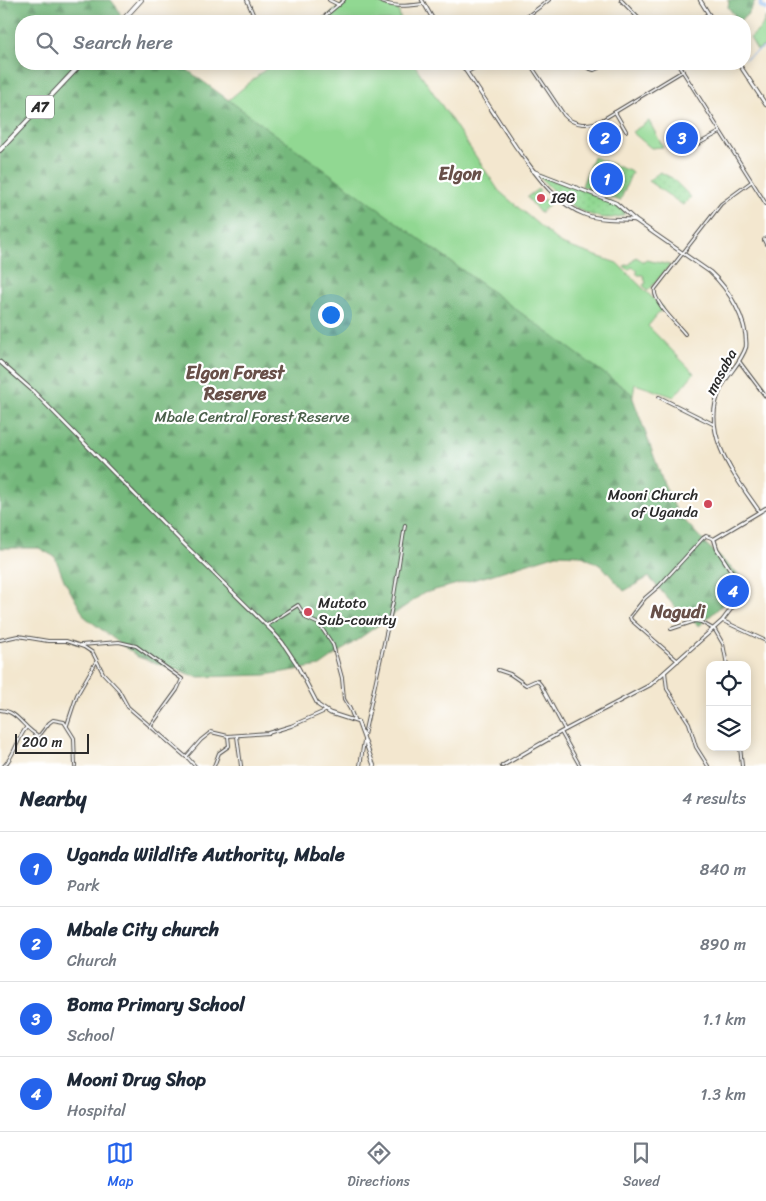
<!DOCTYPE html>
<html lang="en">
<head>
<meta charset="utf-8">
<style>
	:root { --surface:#fff; --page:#f2f2f3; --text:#1f2937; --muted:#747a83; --line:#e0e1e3; --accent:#2563eb }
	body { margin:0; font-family:Sriracha,sans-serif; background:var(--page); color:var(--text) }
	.controls { position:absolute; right:15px; bottom:15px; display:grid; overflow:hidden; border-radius:10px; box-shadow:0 2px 12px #0003 }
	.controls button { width:45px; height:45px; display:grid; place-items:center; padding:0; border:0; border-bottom:1px solid var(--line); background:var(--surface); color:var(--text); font:25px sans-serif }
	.scale { position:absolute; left:15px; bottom:12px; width:74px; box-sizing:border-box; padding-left:5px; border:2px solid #2b2b2b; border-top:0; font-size:14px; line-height:18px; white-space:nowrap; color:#2b2b2b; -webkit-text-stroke:4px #fff; paint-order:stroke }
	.you { position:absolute; left:330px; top:314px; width:18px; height:18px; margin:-12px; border:4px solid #fff; border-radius:50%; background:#1a73e8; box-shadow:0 0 0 8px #1a73e833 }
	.badge { display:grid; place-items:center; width:32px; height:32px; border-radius:50%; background:var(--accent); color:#fff; font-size:16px; font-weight:700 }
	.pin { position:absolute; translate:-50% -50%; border:2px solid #fff; box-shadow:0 1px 5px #0006 }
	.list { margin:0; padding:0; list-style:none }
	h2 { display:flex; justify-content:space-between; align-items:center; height:65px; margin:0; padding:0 20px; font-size:21px }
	h2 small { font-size:16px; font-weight:400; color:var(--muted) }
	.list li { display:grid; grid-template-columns:32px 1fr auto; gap:15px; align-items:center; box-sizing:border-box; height:75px; padding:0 20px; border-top:1px solid var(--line) }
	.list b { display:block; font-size:19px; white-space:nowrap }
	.list p { margin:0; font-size:16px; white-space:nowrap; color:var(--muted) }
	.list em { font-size:16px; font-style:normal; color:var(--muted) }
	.icon { flex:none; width:28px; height:28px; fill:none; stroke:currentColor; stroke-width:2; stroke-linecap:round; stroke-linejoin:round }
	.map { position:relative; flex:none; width:766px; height:766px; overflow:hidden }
	.search { position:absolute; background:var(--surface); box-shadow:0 2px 12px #0003; left:15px; right:15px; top:15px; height:55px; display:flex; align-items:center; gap:12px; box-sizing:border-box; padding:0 18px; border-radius:20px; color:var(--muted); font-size:19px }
	.sheet { height:365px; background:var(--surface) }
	nav { display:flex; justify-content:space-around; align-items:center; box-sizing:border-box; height:70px; border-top:1px solid var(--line); background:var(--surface); font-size:14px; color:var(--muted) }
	nav a { display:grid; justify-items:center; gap:2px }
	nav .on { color:var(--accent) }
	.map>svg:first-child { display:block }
	.green { fill:#91d892; stroke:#5e825e }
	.forest { fill:url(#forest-firs); stroke:#507254 }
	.park { fill:url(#park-dots); stroke:#5e825e }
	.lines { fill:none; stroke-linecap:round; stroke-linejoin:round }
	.stream { stroke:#7eaee9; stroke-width:1 }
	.river { stroke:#7eaee9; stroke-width:4.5 }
	.minor-casing { stroke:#494744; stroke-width:4 }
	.tertiary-casing { stroke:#494744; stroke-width:4.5 }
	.primary-casing { stroke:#494744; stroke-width:5.5 }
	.minor { stroke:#fff; stroke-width:2 }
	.tertiary { stroke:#fff; stroke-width:2.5 }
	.primary { stroke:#fff; stroke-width:4 }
	.poi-dot { fill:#d1495b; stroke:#fff; stroke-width:2 }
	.labels { text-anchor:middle; stroke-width:4.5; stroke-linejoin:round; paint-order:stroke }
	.shield { fill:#fff; stroke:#6b6b6b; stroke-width:1 }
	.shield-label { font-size:14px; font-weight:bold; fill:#2b2b2b }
	.poi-label { font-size:15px; fill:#2b2b2b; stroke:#fff; text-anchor:start }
	.street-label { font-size:15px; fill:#2b2b2b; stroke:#fff }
	.park-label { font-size:15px; fill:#4a5f4a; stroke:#fff }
	.quarter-label { font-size:18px; font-weight:bold; fill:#685049; stroke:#fff }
</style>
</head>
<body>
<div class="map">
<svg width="766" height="766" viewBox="0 0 766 766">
	<defs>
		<pattern id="forest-firs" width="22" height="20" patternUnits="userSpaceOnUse" patternTransform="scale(1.25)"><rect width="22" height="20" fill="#74b87c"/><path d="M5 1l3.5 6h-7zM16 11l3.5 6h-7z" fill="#5f9666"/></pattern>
		<pattern id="park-dots" width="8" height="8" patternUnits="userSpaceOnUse" patternTransform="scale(1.25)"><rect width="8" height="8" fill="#91d892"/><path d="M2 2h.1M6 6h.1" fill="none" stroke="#7dba7e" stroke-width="1.8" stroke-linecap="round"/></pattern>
	</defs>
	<rect width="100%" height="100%" fill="#fff"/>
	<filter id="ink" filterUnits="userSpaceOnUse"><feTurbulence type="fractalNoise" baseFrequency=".02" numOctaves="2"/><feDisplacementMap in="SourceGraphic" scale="10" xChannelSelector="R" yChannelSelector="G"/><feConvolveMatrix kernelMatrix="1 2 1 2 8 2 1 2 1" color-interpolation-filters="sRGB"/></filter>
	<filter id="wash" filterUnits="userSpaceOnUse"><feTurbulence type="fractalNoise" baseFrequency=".0096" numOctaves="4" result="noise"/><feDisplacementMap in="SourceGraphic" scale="20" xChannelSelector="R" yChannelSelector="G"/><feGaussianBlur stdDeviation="1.12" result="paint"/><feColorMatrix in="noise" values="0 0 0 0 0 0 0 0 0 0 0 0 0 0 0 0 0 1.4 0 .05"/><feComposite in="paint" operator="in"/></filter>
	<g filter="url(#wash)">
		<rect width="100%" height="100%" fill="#f3e7cf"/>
		<g class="green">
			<path d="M348,0H375L391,8L398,9L401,21H322Z"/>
			<path d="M766,16V45L757,50L750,38L762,27Z"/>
			<path d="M272,64H414L499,191L561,244L617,263L663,308L648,326L694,373L674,397L635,384L626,437L202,122Z"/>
			<path d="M649,121L663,147L651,148L632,132Z"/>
			<path d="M538,189L540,191L534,196L540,202L544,199L549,205L540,213L527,197Z"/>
			<path d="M636,257L644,262L646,260L670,265L648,291L643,285L646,283L643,275H638L636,273L638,271L632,267L628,270L624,266L630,264Z"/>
		</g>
		<g class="forest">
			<path d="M0,0H111L118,9L123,21H21V64H179L631,393L664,484L677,512L706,544L747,583L699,626L676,608L649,577L624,591L602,566L580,555L557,554L487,576L424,593L320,666L265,675L198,677L138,657L85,617L64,580L55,557L39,548H0Z"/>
			<path d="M727,0H762V1L755,0C752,10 745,20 736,21L738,20L728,7L729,2Z"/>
		</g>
		<g class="park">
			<path d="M593,157L632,172L620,201L582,186Z"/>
			<path d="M660,172L672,178L691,197L683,205L648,181Z"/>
			<path d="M538,175C562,184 605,194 624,211V215C593,228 557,197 538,175Z"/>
		</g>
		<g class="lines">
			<path class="stream" d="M745,59L766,46"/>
			<path class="river" d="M761,0V6L766,9"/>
		</g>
	</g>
	<g filter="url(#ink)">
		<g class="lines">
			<defs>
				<g id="minor">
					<path d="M247,0L256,21"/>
					<path d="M329,0L339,5"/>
					<path d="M377,0C393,8 406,6 423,4"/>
					<path d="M621,0L641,21"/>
					<path d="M319,21L344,0"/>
					<path d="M521,21L549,0"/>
					<path d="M698,21L708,14"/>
					<path d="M530,64L564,115C574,126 589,126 602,120L683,71"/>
					<path d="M584,64L588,68L594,70L608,64"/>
					<path d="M678,64L766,204"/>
					<path d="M467,72L482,64"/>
					<path d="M615,112L626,131"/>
					<path d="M687,150L720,132"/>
					<path d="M766,238L764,240L766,244"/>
					<path d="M685,334C677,324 652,301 655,289L721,204L751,182"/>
					<path d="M739,361L766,397"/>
					<path d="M659,397L713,424"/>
					<path d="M723,621L766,641"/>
					<path d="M267,625L298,605L306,618L319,624L333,645L342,678L344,699L350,709L354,719"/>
					<path d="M671,629L695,621L701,622L715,630L723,644L727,665"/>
					<path d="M0,640L18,636L48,641H66L84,647L93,653L103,673L118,689L128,707L186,757L201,740L211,732L228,736L268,733L291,726L325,711"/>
					<path d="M81,645L119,642L136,646L182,679L177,690L150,727"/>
					<path d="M678,661L631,620L630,617L645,598L659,586L703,538L706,536L714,539"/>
					<path d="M498,670L510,674L526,685L537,680L541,685L565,730"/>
					<path d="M665,672L667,689L689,723L696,747L708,766"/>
					<path d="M0,710C19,711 23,729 39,736L49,723L53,720L64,722L74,738L75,766"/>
					<path d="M67,725L77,695L96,662"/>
					<path d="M561,732L580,766"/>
					<path d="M364,735L393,602L405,525"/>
					<path d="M237,736L241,766"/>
					<path d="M740,747L742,766"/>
					<path d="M187,757L195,766"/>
					<path d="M4,766C15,755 17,739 26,728"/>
					<path d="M214,766L219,753L229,746L228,736"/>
					<path d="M360,766L364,741"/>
				</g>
				<g id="tertiary">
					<path d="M422,0L434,21"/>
					<path d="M700,0L713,21"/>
					<path d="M461,64C480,91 497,119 516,147C535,173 554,203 586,215C602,221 619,218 635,220"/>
					<path d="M739,64L766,105"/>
					<path d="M533,171L616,203L635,220L710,272C729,289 748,321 746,347C741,363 727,374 720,390C700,434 735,476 759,511"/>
					<path d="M0,362L32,390L181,541L272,631L282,642L296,663L318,705L330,713L358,722L374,766"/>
					<path d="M502,766L561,732L650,685L722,621L737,601L741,586L717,549L714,539L766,508"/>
				</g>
				<g id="primary">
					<path d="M122,21L141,0"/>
					<path d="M0,150L81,64"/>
				</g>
			</defs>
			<use href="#minor" class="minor-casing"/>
			<use href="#tertiary" class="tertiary-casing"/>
			<use href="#primary" class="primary-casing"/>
			<use href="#minor" class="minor"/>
			<use href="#tertiary" class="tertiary"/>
			<use href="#primary" class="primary"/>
		</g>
	</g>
	<g class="poi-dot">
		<circle cx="541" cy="198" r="5"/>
		<circle cx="708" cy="504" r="5"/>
		<circle cx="308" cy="612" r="5"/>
	</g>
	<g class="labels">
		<rect class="shield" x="26" y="95.5" width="28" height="23" rx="4"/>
		<g class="shield-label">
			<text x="40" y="112">A7</text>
		</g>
		<g class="poi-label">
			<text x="551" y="203">IGG</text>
			<text x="698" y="500" text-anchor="end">Mooni Church<tspan x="698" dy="17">of Uganda</tspan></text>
			<text x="318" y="608">Mutoto<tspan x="318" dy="17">Sub-county</tspan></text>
		</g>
		<g class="street-label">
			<text transform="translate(721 372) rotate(-62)" y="5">masaba</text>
		</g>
		<g class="park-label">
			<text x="252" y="422">Mbale Central Forest Reserve</text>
		</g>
		<g class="quarter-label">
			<text x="460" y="180">Elgon</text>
			<text x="235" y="379">Elgon Forest<tspan x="235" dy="21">Reserve</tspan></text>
			<text x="678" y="618">Nagudi</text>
		</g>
	</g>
</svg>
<div class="controls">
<button><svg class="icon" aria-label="locate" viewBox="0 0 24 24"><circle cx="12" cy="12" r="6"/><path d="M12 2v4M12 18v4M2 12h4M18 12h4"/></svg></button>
<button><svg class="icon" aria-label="layers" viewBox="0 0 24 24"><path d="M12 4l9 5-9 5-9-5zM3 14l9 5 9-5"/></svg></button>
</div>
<div class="scale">200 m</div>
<div class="you"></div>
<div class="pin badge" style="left:607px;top:179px">1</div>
<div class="pin badge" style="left:605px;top:138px">2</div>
<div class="pin badge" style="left:682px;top:138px">3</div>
<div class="pin badge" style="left:733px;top:591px">4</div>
<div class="search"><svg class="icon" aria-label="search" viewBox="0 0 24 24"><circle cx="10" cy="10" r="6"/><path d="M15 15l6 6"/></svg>Search here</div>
</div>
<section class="sheet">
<h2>Nearby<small>4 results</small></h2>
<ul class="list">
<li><span class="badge">1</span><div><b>Uganda Wildlife Authority, Mbale</b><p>Park</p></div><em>840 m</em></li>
<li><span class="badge">2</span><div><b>Mbale City church</b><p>Church</p></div><em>890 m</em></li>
<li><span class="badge">3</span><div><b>Boma Primary School</b><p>School</p></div><em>1.1 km</em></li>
<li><span class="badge">4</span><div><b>Mooni Drug Shop</b><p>Hospital</p></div><em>1.3 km</em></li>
</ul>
</section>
<nav>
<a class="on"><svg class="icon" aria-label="map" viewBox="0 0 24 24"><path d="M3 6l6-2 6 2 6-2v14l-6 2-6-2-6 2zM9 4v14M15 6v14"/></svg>Map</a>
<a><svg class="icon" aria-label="directions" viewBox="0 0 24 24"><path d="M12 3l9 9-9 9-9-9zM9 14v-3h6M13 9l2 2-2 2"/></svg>Directions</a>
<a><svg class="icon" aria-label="saved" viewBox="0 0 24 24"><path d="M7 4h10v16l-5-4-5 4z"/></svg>Saved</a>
</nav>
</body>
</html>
